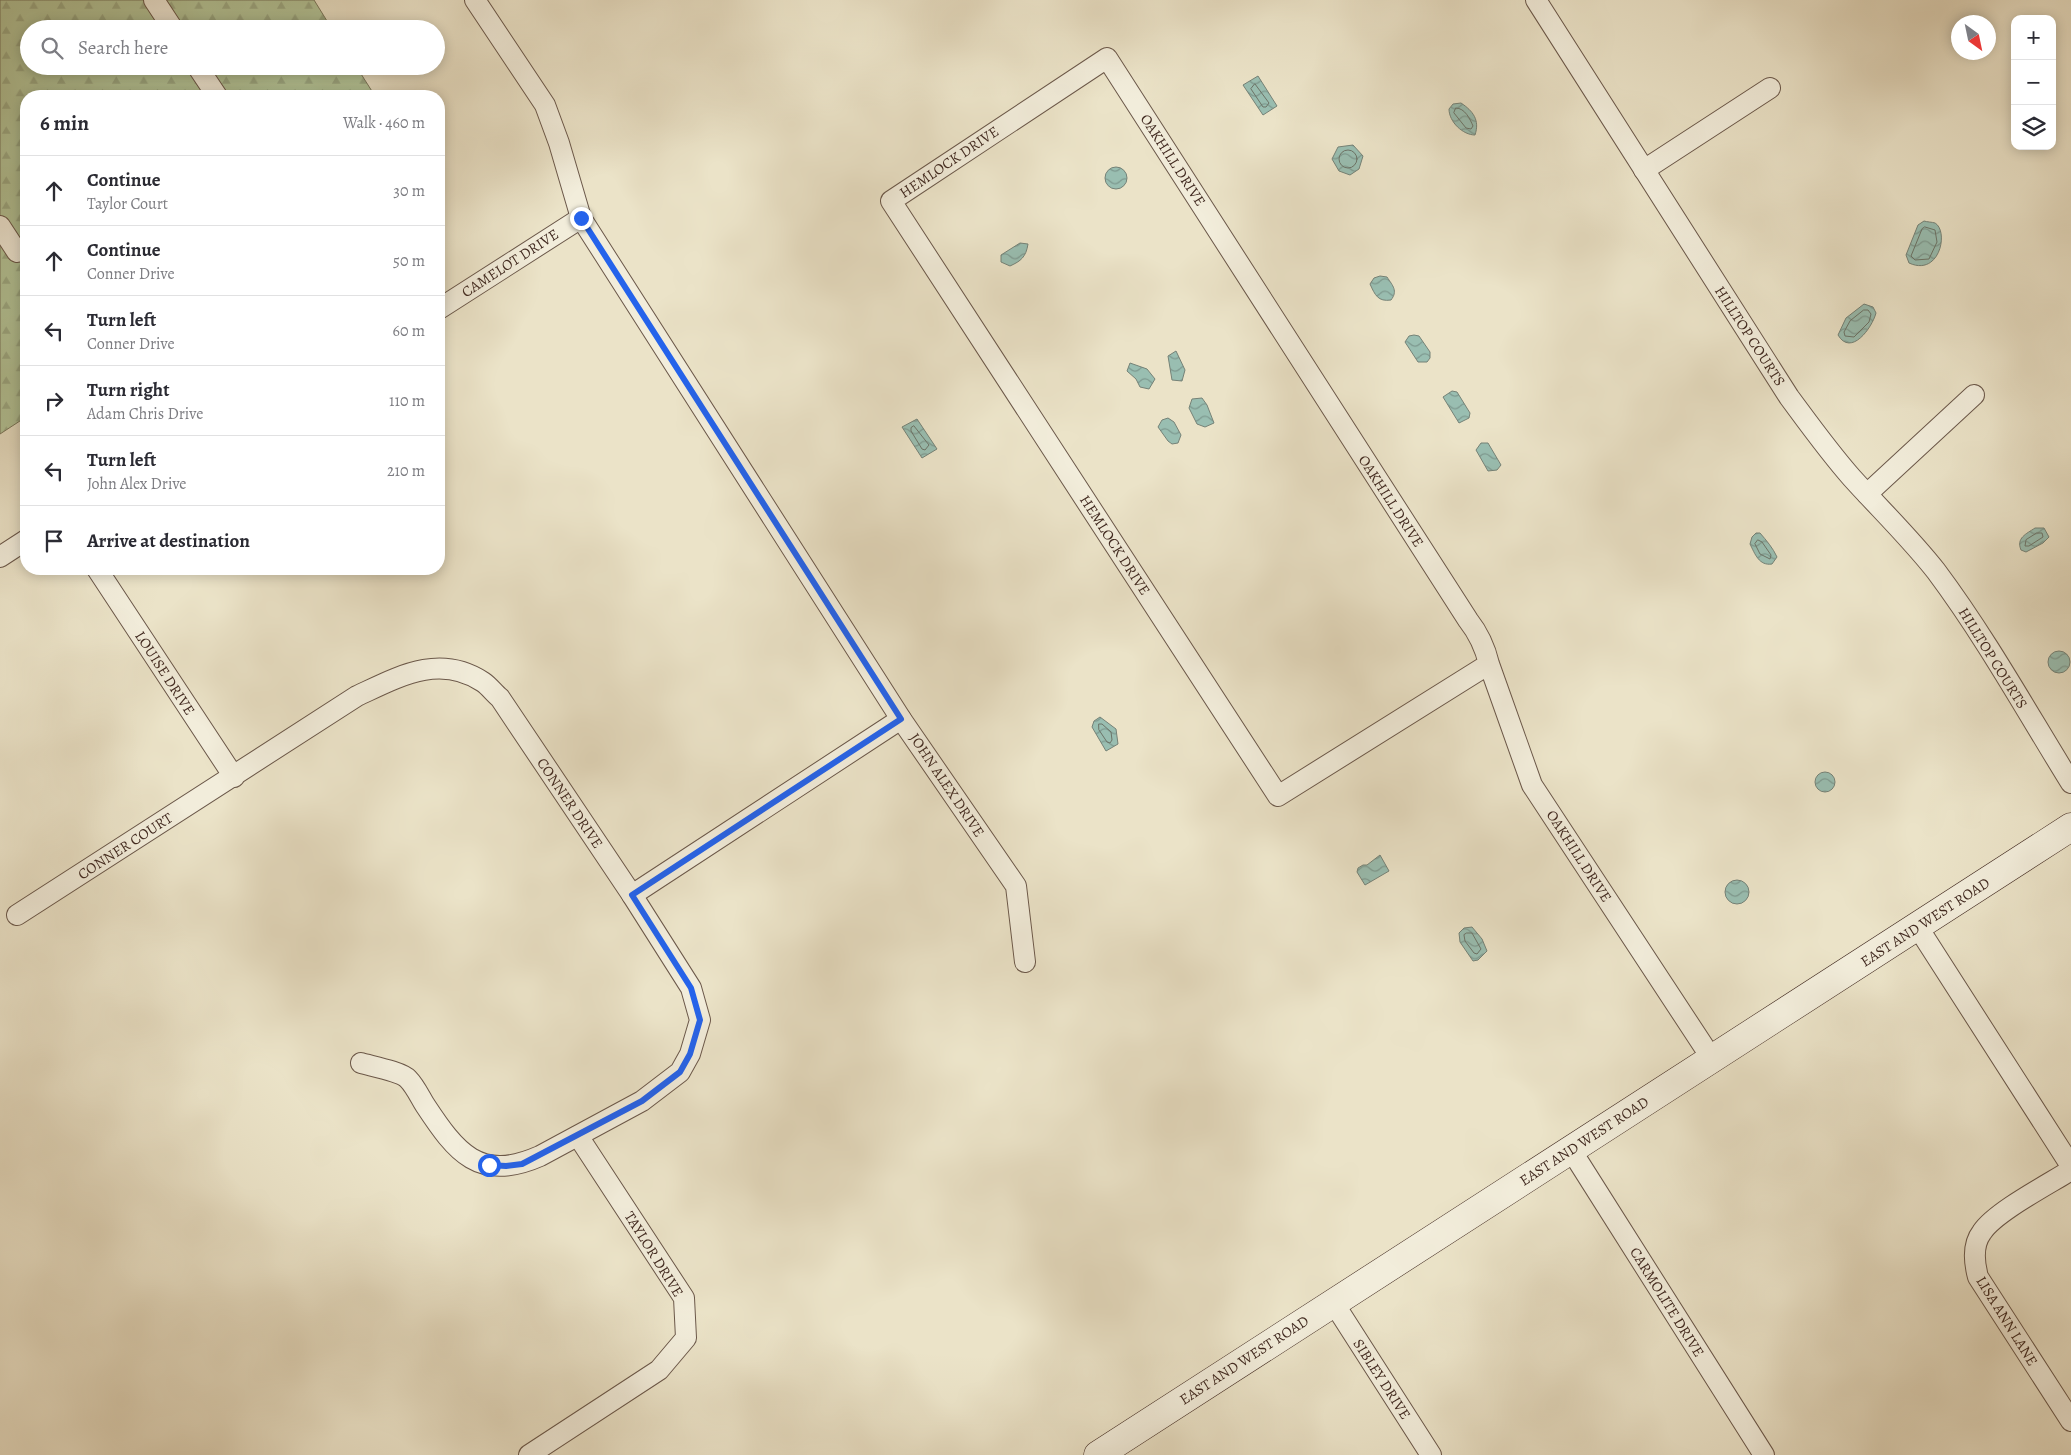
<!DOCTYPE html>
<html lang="en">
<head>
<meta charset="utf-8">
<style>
	:root { --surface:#fff; --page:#f2f2f3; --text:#2b2b33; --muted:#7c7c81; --line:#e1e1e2 }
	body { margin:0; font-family:Alegreya,serif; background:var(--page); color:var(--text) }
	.controls { position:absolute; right:15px; top:15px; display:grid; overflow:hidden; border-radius:10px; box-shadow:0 2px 12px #0003 }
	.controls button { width:45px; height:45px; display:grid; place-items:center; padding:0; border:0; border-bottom:1px solid var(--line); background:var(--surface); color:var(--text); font:25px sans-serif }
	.compass { position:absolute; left:1951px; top:15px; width:45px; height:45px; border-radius:50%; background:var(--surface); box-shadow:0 2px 12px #0003; rotate:147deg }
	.stop { position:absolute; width:15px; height:15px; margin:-11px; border:4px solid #2563eb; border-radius:50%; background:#fff }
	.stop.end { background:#2563eb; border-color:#fff; box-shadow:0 1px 5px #0008 }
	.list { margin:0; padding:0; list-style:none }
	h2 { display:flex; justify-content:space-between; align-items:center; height:65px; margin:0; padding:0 20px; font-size:21px }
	h2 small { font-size:16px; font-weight:400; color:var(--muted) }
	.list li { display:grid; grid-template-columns:32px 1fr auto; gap:15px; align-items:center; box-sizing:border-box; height:70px; padding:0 20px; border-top:1px solid var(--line) }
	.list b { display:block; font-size:19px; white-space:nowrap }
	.list p { margin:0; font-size:16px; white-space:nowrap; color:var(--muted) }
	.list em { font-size:16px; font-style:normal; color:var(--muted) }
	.icon { flex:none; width:28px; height:28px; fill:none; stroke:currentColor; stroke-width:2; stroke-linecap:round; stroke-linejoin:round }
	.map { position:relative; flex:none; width:2071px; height:1455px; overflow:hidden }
	.search { position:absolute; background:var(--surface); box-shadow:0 2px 12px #0003; left:20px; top:20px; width:425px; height:55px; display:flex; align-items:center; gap:12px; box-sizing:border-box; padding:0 18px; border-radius:28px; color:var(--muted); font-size:19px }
	.panel { position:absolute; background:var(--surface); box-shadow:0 2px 12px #0003; left:20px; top:90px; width:425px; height:485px; border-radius:20px }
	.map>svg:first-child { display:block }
	.forest { fill:url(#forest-firs); stroke:#7a775c }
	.water { fill:url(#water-waves); stroke:#758277 }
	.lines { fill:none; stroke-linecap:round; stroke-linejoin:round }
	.shore { stroke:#6c7468; stroke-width:1 }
	.street-casing { stroke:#6b584a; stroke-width:22 }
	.secondary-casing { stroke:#402920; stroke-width:29 }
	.street { stroke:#f2eddb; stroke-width:20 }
	.secondary { stroke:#f2eddb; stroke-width:28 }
	.route { stroke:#2563eb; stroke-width:6 }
	.labels { text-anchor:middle; stroke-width:4; stroke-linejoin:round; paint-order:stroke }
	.street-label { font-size:15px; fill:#402920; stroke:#f2eddb }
</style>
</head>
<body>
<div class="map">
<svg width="2071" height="1455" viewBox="0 0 2071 1455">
	<defs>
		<pattern id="forest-firs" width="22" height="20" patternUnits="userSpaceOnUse" patternTransform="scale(1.25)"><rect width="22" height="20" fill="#b3c599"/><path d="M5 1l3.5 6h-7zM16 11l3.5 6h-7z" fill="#9ba984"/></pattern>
		<pattern id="water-waves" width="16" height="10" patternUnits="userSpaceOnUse" patternTransform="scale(1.25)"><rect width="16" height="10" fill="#99beb1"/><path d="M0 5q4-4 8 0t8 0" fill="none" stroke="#7e9a90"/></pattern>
	</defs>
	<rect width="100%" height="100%" fill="#ebe3c8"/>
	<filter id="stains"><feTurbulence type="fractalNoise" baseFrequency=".004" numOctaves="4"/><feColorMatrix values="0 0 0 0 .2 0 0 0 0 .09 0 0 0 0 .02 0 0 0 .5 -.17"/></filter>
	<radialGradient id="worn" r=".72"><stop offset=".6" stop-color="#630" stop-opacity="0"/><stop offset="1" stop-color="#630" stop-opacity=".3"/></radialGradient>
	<path class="forest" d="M0,0H314L332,29H29V66H356L375,96H26V417L0,434Z"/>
	<g class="water">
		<path d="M1258,76L1277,106L1263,115L1243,85Z"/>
		<path d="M1461,103C1473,111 1480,120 1475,135C1463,135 1449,122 1449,109L1453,104Z"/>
		<path d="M1353,145L1363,156L1359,169L1350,175L1339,171L1332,159L1338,147Z"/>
		<circle cx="1116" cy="178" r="11"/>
		<path d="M1924,221C1927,222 1932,222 1935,223C1949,231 1940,277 1909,263L1906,255L1918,225Z"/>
		<path d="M1020,243L1028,244C1026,257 1021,261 1010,266L1001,262V255Z"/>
		<path d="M1380,276L1387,277C1393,286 1398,291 1391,300C1378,302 1375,295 1370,284L1374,278Z"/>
		<path d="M1864,304L1873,307L1876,313C1872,328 1851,357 1838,335L1846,318Z"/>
		<path d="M1414,335L1419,336L1430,352V358L1427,362H1418L1405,342L1409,336Z"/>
		<path d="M1176,351L1185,370L1182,381L1172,380L1168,356Z"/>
		<path d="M1130,363L1147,369L1155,379L1149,389L1140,387L1136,379L1127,371Z"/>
		<path d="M1452,391L1457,392L1470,413L1469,418L1459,423L1443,397Z"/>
		<path d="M1202,398L1207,405L1214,423L1205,427L1197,424L1189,408L1192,399Z"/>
		<path d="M1168,418L1174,422L1181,435L1178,443L1172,444L1168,441L1158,427L1162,420Z"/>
		<path d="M917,419L937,449L922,458L902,427Z"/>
		<path d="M1481,443H1488L1501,465L1497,470L1488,471L1476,450Z"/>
		<path d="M2035,528H2044L2049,537L2043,543L2026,552L2021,550C2016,538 2026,534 2035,528Z"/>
		<path d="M1756,533H1760C1766,540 1773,548 1777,557L1772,564C1759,566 1755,554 1750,544L1752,537Z"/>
		<circle cx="2059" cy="662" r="11"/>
		<path d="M1100,717L1116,729L1118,744L1106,751L1092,727L1094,721Z"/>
		<circle cx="1825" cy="782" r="10"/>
		<path d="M1380,855L1389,871L1365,885L1357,872L1358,868L1363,865H1367Z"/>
		<circle cx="1737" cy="892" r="12"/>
		<path d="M1472,927L1482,939L1487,951L1478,960L1473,961L1460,942L1459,933L1464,928Z"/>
	</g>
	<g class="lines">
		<g class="shore">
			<path d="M1255,84L1269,103L1266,107H1263L1251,89Z"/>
			<path d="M1456,108C1465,108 1470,119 1473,126L1471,129L1466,128L1454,113Z"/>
			<circle cx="1348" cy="159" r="9"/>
			<path d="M1925,227L1935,230L1937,242L1929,259L1915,260L1911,256L1922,229Z"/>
			<path d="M1864,310H1868L1871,314L1869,322L1854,337L1845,336L1844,332L1850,321Z"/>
			<path d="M914,426L929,445L925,450L922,449L911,431V428Z"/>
			<path d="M2037,533H2042L2043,537L2029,546H2025L2026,540Z"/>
			<path d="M1758,540L1762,542L1771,555L1770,559L1760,554L1755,544Z"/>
			<path d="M1099,724H1102L1111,732L1112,740L1110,743L1107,742L1099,730Z"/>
			<path d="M1467,933H1472L1481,949L1477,954L1474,953L1465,941L1464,935Z"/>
		</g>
		<defs>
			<g id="street">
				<path d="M154,0L173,29"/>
				<path d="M475,0L545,105L559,143L581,218L901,719L1016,886L1025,962"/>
				<path d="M1536,0L1789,397C1809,424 1829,452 1852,478C1880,509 1910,538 1936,571C1986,638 2027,712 2071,783"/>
				<path d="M197,66L217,96"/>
				<path d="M1644,170L1770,88"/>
				<path d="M0,226L17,252L26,246"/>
				<path d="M439,309L581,218"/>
				<path d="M1867,494L1974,395"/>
				<path d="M0,557L26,540"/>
				<path d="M97,569L234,777"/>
				<path d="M1489,664L1278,796L891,201L1107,58L1468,620C1479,634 1485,647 1489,664L1532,785L1712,1059"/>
				<path d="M632,895L901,719"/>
				<path d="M17,915L357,696C398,677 439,653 483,682C489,686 494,693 500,698L632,895L691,988L700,1020L690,1054L680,1072L642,1101L540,1156C479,1183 456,1152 425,1105C420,1097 415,1086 408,1079C402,1072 371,1066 361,1063"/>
				<path d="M1917,926L2071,1166"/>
				<path d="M1571,1150L1764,1455"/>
				<path d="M2071,1170C2049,1184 1995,1212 1982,1232C1972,1245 1974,1262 1978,1277L2071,1421"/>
				<path d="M1333,1302L1431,1455"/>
				<path d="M529,1455L659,1370L686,1338L684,1298L578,1136"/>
			</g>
			<path id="secondary" d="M1098,1455L2071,827"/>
		</defs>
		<use href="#street" class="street-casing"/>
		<use href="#secondary" class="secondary-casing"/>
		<use href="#street" class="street"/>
		<use href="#secondary" class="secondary"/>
	</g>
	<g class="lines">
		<path class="route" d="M489,1165L506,1166L522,1164L642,1101L680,1072L690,1054L700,1020L691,988L632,895L901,719L581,218"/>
	</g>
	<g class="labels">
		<g class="street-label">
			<text transform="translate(1173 160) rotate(57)" y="5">OAKHILL DRIVE</text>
			<text transform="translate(949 162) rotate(-34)" y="5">HEMLOCK DRIVE</text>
			<text transform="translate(510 263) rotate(-33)" y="5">CAMELOT DRIVE</text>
			<text transform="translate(1750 336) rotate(57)" y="5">HILLTOP COURTS</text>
			<text transform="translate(1391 501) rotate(57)" y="5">OAKHILL DRIVE</text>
			<text transform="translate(1115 545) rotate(57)" y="5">HEMLOCK DRIVE</text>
			<text transform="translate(1993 658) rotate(58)" y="5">HILLTOP COURTS</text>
			<text transform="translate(165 673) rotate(57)" y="5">LOUISE DRIVE</text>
			<text transform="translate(947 785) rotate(56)" y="5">JOHN ALEX DRIVE</text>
			<text transform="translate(570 803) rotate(56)" y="5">CONNER DRIVE</text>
			<text transform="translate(125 846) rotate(-33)" y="5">CONNER COURT</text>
			<text transform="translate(1579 856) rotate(57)" y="5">OAKHILL DRIVE</text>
			<text transform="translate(1925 922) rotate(-33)" y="5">EAST AND WEST ROAD</text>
			<text transform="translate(1584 1141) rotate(-33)" y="5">EAST AND WEST ROAD</text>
			<text transform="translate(654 1254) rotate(58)" y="5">TAYLOR DRIVE</text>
			<text transform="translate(1667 1302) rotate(58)" y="5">CARMOLITE DRIVE</text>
			<text transform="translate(2007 1321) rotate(58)" y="5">LISA ANN LANE</text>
			<text transform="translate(1244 1360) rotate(-33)" y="5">EAST AND WEST ROAD</text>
			<text transform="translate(1382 1379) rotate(57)" y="5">SIBLEY DRIVE</text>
		</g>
	</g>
	<rect width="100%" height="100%" filter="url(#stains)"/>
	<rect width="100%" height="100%" fill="url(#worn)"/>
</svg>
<div class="controls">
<button>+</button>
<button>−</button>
<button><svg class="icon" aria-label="layers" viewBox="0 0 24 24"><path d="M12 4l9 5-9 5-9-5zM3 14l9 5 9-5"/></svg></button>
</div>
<svg class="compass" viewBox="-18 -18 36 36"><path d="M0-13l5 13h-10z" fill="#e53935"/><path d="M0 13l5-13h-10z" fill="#7c7c81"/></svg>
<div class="stop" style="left:489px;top:1165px"></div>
<div class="stop end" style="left:581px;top:218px"></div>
<div class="search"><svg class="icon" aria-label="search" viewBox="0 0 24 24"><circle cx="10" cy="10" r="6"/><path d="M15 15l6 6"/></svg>Search here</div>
<section class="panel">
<h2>6 min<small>Walk · 460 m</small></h2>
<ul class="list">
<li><svg class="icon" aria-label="ahead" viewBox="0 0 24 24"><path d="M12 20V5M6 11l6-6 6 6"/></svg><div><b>Continue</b><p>Taylor Court</p></div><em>30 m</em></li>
<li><svg class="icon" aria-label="ahead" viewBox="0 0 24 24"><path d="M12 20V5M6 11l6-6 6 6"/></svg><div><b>Continue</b><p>Conner Drive</p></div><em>50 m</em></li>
<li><svg class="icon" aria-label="left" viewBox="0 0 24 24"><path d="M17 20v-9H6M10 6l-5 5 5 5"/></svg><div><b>Turn left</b><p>Conner Drive</p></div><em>60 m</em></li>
<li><svg class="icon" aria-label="right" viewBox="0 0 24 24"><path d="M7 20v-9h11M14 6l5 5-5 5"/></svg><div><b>Turn right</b><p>Adam Chris Drive</p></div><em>110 m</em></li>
<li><svg class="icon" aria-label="left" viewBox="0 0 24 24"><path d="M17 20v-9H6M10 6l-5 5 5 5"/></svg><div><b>Turn left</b><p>John Alex Drive</p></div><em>210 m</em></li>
<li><svg class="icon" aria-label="arrive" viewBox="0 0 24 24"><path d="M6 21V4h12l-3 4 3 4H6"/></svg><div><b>Arrive at destination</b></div></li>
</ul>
</section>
</div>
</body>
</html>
